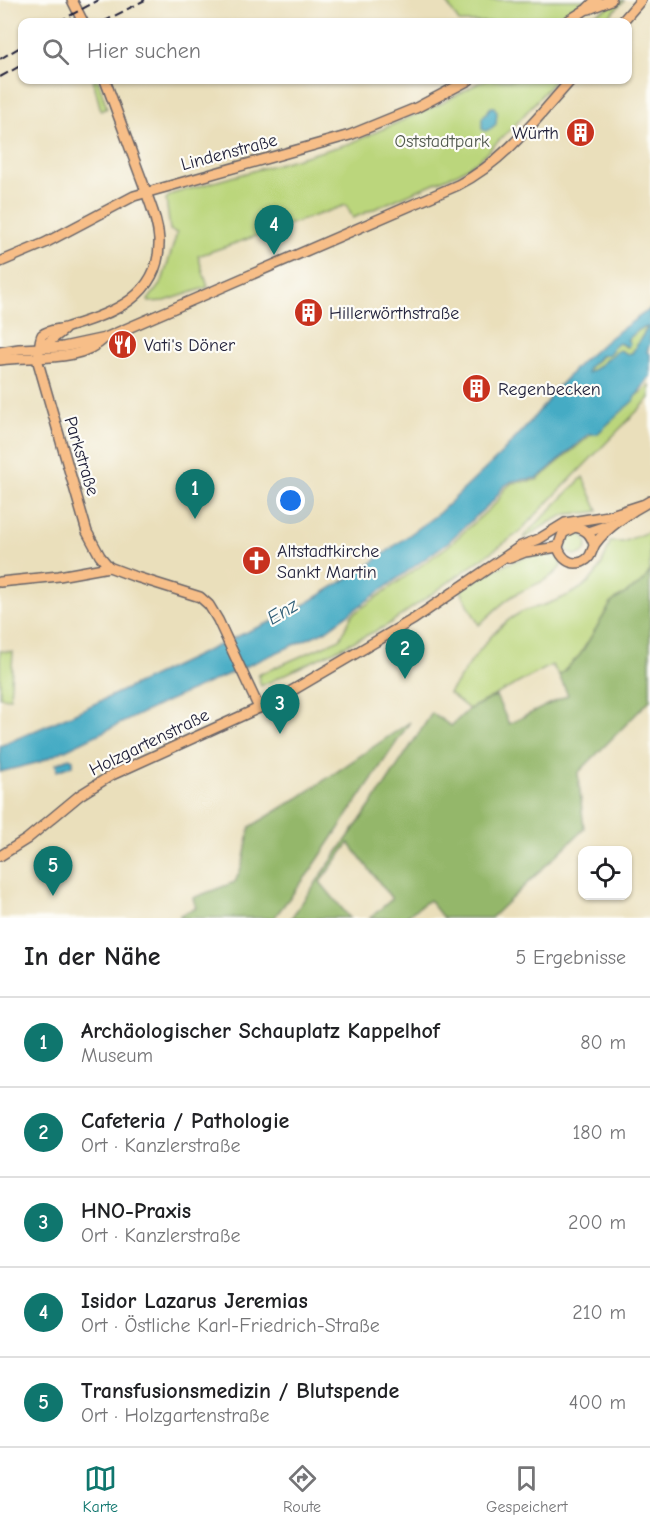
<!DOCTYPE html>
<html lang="de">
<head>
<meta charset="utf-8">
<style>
	:root { --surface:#fff; --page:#f6f6f6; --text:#202124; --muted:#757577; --line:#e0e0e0; --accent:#0f766e }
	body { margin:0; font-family:"Comic Neue",sans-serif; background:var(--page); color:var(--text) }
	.controls { position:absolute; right:18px; bottom:18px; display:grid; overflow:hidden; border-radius:12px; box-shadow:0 2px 4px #0004 }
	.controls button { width:54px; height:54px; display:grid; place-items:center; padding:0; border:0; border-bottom:2px solid var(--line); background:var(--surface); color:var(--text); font:30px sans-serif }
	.you { position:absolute; left:291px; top:501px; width:21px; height:21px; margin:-15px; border:4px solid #fff; border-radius:50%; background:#1a73e8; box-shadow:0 0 0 9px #1a73e833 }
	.badge { display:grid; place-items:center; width:39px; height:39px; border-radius:50%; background:var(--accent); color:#fff; font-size:20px; font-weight:700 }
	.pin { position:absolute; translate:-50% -50px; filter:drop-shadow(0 2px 3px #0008) }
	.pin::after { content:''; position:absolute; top:32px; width:21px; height:18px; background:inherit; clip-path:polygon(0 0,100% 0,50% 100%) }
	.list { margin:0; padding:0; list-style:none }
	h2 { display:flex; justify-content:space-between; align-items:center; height:78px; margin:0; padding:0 24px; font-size:26px }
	h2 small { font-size:20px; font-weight:400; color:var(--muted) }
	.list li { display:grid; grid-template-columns:39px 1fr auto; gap:18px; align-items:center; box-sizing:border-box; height:90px; padding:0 24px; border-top:2px solid var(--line) }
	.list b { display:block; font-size:22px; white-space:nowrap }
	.list p { margin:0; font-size:20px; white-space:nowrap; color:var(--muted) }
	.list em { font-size:20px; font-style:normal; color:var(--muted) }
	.icon { flex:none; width:33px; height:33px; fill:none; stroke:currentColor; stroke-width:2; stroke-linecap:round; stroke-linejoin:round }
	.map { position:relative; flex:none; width:650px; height:918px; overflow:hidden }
	.search { position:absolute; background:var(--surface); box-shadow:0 2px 4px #0004; left:18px; right:18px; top:18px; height:66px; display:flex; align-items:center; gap:15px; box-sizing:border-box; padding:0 21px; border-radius:12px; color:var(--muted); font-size:22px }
	.sheet { height:528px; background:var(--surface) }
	nav { display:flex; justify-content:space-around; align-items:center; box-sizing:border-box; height:84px; border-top:2px solid var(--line); background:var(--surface); font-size:16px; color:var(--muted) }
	nav a { display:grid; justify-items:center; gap:3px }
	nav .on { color:var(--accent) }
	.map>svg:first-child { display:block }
	.green { fill:#bbd67b; stroke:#6e7c5b; stroke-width:1.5 }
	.forest { fill:#94b76b; stroke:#5b6c53; stroke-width:1.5 }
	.water { fill:#45abc4; stroke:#346680; stroke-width:1.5; fill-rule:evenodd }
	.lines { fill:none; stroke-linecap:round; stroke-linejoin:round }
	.major-casing { stroke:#686468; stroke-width:12 }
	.major { stroke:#f7be88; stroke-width:9 }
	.rail { stroke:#22223b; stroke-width:2; stroke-dasharray:9 4.5; stroke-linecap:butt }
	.labels { text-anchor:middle; stroke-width:4.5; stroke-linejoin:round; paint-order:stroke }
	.poi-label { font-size:18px; fill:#22223b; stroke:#fdfcf7; text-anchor:start }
	.park-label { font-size:18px; fill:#50584e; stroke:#fdfcf7 }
	.street-label { font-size:18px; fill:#22223b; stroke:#fdfcf7 }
	.water-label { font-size:20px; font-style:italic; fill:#326079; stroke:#fdfcf7 }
</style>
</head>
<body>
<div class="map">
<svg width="650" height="918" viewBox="0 0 650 918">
	<rect width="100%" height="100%" fill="#fdfcf7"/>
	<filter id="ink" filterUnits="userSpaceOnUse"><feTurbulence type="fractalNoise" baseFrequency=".0167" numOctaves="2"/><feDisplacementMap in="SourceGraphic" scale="12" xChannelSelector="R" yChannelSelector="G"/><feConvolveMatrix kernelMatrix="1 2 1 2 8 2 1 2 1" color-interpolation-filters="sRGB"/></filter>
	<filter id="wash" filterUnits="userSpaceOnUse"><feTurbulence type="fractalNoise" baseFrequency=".008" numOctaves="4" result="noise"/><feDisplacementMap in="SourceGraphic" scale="24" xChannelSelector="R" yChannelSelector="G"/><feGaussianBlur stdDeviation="1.35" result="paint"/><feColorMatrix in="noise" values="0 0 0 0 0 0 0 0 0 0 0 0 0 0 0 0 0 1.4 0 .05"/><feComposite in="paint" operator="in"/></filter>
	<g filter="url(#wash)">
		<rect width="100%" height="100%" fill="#eadfbb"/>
		<g class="green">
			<path d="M445,0H587L549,22H459Z"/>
			<path d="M623,0L624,1L603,22H579Z"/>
			<path d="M93,80H98L107,108L101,111Z"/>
			<path d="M484,80H555L516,124L480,159L460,172L353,218L346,205L198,256L208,287L165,301L149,302L148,300L162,282L177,233L170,230L166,199L172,194L351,143L442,103Z"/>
			<path d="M648,327L632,353L627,354L620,350C607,356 600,368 587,373L588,368C598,360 599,356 612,351L613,347L619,343L626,347L627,340L640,329Z"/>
			<path d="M650,385V398L517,534L386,626L261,686L258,675L340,639L352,615L448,546L497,502L504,490L512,483L537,480Z"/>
			<path d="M583,477L598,511C588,514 578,512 568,514C553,518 539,530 524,538V536Z"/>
			<path d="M650,531V571L643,582L612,602L580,655L559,676L552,665L469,709L449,693C468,668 490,629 518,614C525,609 536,608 544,605C581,592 599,582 610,542H623Z"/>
			<circle cx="576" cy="544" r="11"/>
			<path d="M543,554L559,557L561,566C551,581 532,585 516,594C502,602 491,614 479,625L460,589C487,574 512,557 543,554Z"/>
			<path d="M0,651L13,652L10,698L0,697Z"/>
		</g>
		<g class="forest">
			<path d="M650,571V700L578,773L584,829L491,918H443L429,900L404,918H370L392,899L349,843L320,882L350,918H291L385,785L432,713L451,726L469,709L496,696L509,724L568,695L559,676L580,655L612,602L643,582Z"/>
			<path d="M410,722L311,870L274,918H180V915L196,908L193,898L235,882L243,863L250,827L298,798Z"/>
		</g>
		<g class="water">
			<path d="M491,107H494L497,112L496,124L490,129L485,131L482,129V118Z"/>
			<path d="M650,309V343L647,352L650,354V376L633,401L597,434H589L538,478L512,481L503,487L494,500L448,542L325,631L159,705L40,762L0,772V746L73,714L251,630L286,616L366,567L439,513L501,454L525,428L548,400L554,389L560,385L580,363L612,336ZM648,327L632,353L627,354L620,350C607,356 600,368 587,373L588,368L596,361L600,356L609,354L613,347L619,343L628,347L630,343L627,340L640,329Z"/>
			<path d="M69,758L73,760V765L57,771L56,764Z"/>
		</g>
	</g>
	<g filter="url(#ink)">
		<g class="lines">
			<defs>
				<g id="major">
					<path d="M72,0L83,22"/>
					<path d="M589,9L611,0"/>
					<path d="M566,22L587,9L596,0"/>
					<path d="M622,22L641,0"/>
					<path d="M105,80C118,114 130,149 143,183C149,202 158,220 159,240C161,296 112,314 68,327C60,330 49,329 42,335C39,339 39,356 38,362L87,532L100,556L109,567"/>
					<path d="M0,262L45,243L134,196L350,135L416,108L469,80"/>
					<path d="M41,348L64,330"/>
					<path d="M0,352L19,349L63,347L105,338L458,185C505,161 537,118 571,80"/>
					<path d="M0,360C34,355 78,364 105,338"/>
					<path d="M588,532L614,523"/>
					<path d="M594,545C591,534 586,529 575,527L563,533L558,547C561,558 570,566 582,562C592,558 591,551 595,544C606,528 633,510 650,501"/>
					<path d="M510,558L525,552L558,547"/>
					<path d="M0,582L59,576L109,567L133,576L200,597L209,605L218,620L259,708"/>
					<path d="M0,856L27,839L80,795L112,775L259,708L288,693L414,619L521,546L539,539L565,523L608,516L642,505"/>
				</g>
			</defs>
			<use href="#major" class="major-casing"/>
			<use href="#major" class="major"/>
			<g class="rail">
				<path d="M58,22L99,0"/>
				<path d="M103,22L145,0"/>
				<path d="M0,59L22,46"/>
				<path d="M0,77L22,65"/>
			</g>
		</g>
	</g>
	<defs>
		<symbol id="building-disc" viewBox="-11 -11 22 22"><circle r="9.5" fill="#c8321e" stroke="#fdfcf7"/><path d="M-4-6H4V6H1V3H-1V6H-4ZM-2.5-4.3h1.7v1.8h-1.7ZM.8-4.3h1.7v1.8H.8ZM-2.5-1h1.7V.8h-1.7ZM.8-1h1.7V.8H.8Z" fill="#fff"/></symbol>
		<symbol id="restaurant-disc" viewBox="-11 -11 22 22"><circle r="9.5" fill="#c8321e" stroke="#fdfcf7"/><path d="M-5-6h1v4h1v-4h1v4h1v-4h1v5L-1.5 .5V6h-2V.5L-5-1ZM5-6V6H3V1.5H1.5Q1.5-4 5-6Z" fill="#fff"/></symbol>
		<symbol id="church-disc" viewBox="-11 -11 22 22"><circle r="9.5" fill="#c8321e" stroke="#fdfcf7"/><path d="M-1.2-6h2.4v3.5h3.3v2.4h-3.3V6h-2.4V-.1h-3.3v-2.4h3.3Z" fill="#fff"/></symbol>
	</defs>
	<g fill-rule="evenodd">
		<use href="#building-disc" x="564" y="116" width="33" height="33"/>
		<use href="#building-disc" x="292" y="296" width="33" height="33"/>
		<use href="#restaurant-disc" x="106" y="328" width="33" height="33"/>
		<use href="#building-disc" x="460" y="372" width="33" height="33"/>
		<use href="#church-disc" x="240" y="544" width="33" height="33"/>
	</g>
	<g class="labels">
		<g class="poi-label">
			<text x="559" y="139" text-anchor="end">Würth</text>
			<text x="329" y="319">Hillerwörthstraße</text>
			<text x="144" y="351">Vati's Döner</text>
			<text x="498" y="395">Regenbecken</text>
			<text x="277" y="557">Altstadtkirche<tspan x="277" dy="21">Sankt Martin</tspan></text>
		</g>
		<g class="park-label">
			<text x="442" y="147">Oststadtpark</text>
		</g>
		<g class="street-label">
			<text transform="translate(229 152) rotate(-15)" y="6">Lindenstraße</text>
			<text transform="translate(82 456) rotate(73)" y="6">Parkstraße</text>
			<text transform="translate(149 742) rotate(-26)" y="6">Holzgartenstraße</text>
		</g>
		<g class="water-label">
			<text transform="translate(282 611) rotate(-31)" y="7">Enz</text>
		</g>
	</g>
</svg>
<div class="controls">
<button><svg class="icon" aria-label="locate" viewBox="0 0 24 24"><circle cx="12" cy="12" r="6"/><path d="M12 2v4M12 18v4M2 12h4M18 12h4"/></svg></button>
</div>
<div class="you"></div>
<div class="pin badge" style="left:195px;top:519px">1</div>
<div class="pin badge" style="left:405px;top:679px">2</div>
<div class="pin badge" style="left:280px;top:734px">3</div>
<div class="pin badge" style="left:274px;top:255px">4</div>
<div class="pin badge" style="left:53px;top:896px">5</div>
<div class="search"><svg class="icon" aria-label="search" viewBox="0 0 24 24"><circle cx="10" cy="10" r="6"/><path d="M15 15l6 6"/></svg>Hier suchen</div>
</div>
<section class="sheet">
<h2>In der Nähe<small>5 Ergebnisse</small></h2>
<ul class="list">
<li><span class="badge">1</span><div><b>Archäologischer Schauplatz Kappelhof</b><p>Museum</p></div><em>80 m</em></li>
<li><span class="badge">2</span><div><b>Cafeteria / Pathologie</b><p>Ort · Kanzlerstraße</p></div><em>180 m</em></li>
<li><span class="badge">3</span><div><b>HNO-Praxis</b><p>Ort · Kanzlerstraße</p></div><em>200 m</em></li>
<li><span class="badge">4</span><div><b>Isidor Lazarus Jeremias</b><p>Ort · Östliche Karl-Friedrich-Straße</p></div><em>210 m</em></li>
<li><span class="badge">5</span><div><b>Transfusionsmedizin / Blutspende</b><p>Ort · Holzgartenstraße</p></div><em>400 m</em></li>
</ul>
</section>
<nav>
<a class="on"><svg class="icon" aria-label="map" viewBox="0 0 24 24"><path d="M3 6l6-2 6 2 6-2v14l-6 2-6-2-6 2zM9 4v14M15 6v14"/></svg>Karte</a>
<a><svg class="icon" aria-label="directions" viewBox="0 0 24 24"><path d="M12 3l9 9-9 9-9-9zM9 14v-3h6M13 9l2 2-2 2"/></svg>Route</a>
<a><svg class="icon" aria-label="saved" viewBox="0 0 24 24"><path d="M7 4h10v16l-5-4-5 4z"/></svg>Gespeichert</a>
</nav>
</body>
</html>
